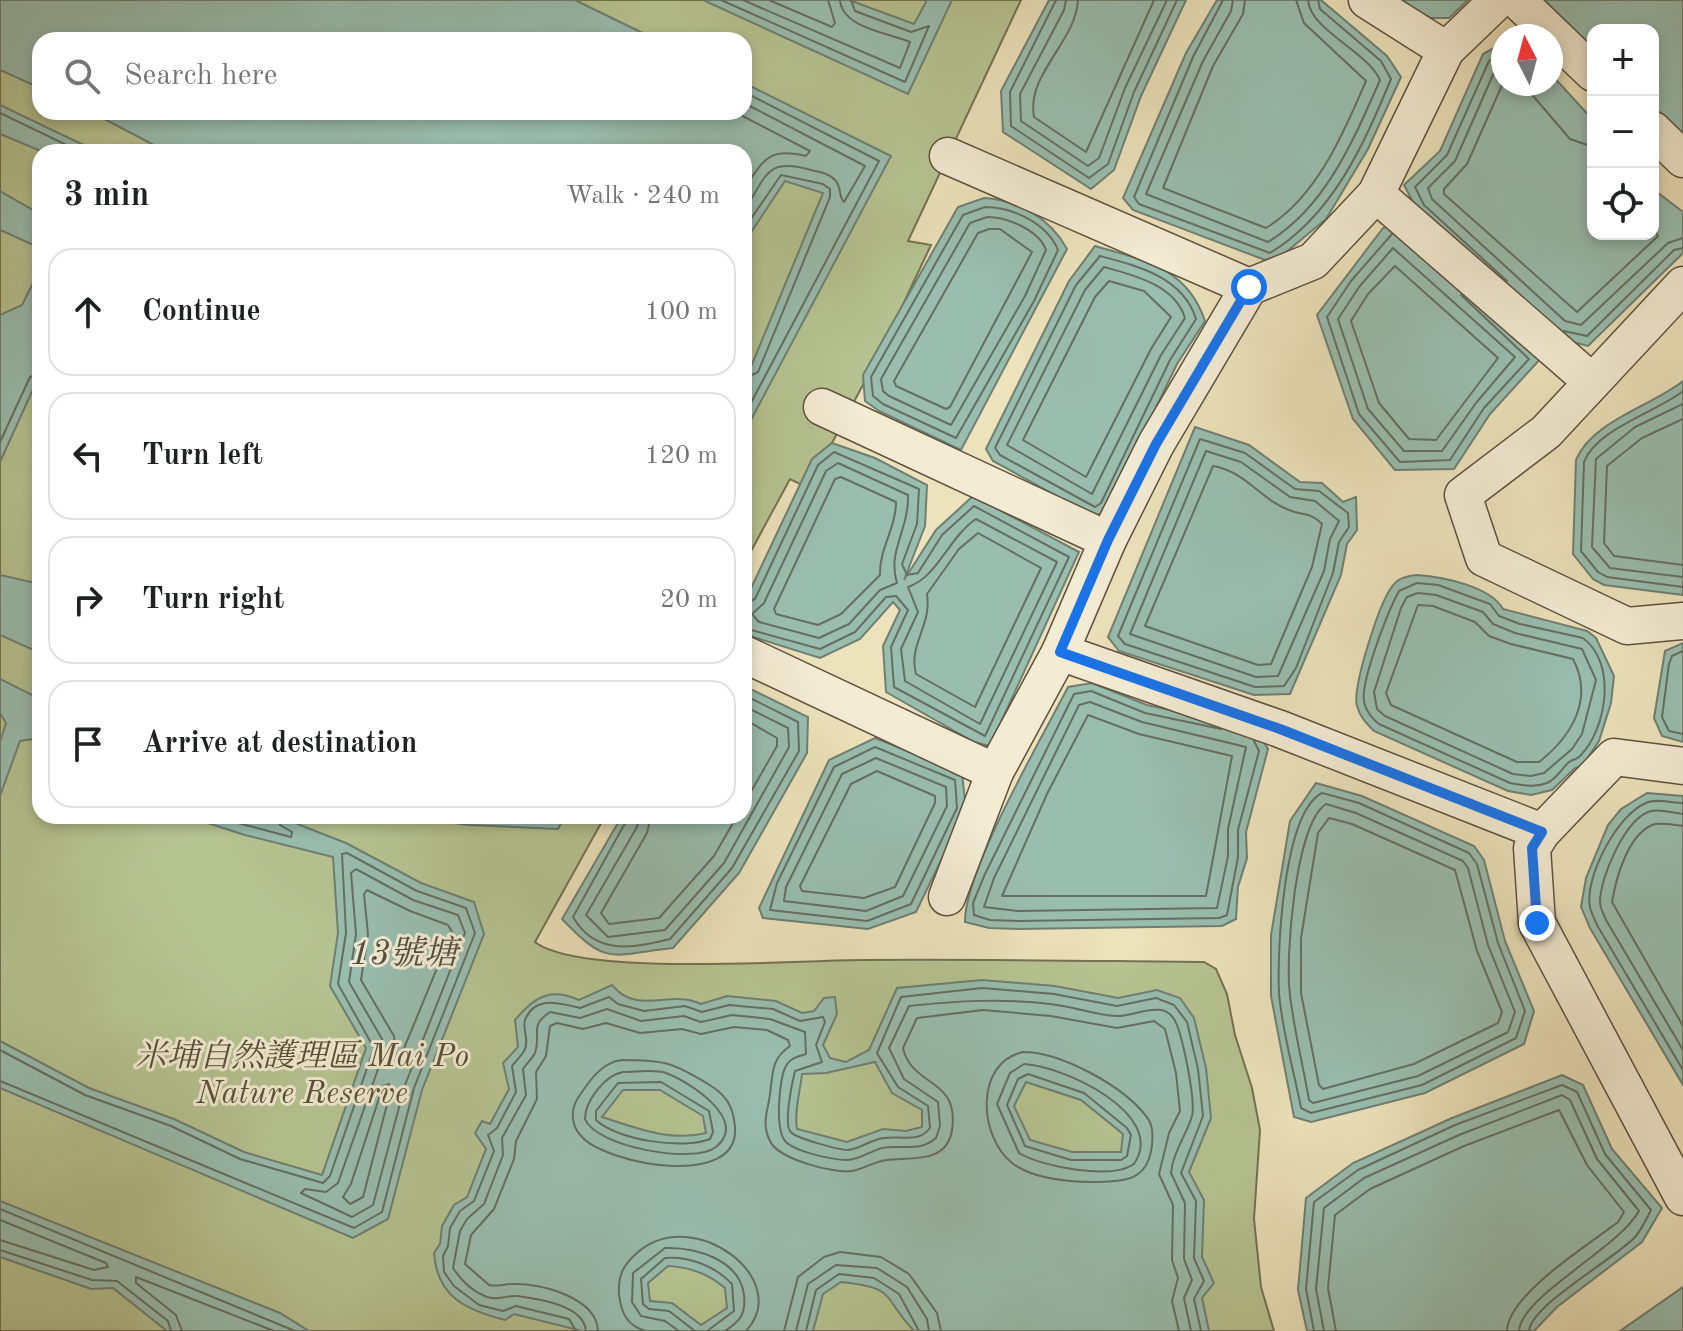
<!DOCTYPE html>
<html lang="en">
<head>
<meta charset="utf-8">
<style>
	:root { --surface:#fff; --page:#f2f2f2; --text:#202124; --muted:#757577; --line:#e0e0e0 }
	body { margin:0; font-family:"Old Standard TT","Noto Serif TC",serif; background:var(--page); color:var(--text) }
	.controls { position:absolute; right:24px; top:24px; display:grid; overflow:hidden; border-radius:16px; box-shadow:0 4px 12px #0003 }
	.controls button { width:72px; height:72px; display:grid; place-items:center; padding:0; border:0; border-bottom:2px solid var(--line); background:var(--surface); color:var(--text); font:40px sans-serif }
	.compass { position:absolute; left:1491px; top:24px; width:72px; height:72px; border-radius:50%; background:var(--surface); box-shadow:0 4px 12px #0003; rotate:354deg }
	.stop { position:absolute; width:24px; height:24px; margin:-18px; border:6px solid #1a73e8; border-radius:50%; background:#fff }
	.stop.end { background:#1a73e8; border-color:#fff; box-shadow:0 2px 8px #0008 }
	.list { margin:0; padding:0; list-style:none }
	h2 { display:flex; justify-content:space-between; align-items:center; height:104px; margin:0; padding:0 32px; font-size:34px }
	h2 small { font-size:26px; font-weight:400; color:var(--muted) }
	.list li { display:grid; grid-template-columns:52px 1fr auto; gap:24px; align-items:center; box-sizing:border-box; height:128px; margin:0 16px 16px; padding:0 16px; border:2px solid var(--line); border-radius:24px }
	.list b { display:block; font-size:30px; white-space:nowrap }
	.list em { font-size:26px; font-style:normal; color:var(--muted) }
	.icon { flex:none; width:44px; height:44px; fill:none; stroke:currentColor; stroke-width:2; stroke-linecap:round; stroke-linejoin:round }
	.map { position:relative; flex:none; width:1683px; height:1331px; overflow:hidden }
	.search { position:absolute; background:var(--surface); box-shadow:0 4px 12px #0003; left:32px; top:32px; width:720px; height:88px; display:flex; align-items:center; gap:20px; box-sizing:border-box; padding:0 28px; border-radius:24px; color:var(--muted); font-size:30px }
	.panel { position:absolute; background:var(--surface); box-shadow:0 4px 12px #0003; left:32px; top:144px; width:720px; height:680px; border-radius:24px }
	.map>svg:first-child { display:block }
	.green { fill:#b6c492; stroke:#737253; stroke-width:2; fill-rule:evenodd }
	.water { fill:#99beb0; stroke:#6f7f72; stroke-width:2; fill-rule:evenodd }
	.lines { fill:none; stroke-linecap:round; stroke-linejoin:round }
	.shore { stroke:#646f62; stroke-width:2 }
	.minor-casing { stroke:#5f503e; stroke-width:39 }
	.minor { stroke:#f3ecd3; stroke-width:36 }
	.route { stroke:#1a73e8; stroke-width:10 }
	.labels { text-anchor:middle; stroke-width:6; stroke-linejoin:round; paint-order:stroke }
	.park-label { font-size:32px; font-style:italic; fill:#58513a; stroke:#f3ecd3 }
	.water-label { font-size:34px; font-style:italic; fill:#504f43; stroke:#f3ecd3 }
</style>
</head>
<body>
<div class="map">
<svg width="1683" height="1331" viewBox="0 0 1683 1331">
	<rect width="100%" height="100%" fill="#ece2bb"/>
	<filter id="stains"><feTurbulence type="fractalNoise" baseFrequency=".0025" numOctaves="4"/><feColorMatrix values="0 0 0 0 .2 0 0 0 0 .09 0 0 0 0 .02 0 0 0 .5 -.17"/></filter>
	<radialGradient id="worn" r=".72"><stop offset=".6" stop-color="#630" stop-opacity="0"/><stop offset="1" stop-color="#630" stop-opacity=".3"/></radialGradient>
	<path class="green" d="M0,0H1021L908,241L931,245L881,351L808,488L790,479L744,564V152H40V816H605L535,942C579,977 800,960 864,960C977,959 1090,961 1204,962L1216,969L1227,994L1235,1035L1252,1088L1260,1130L1254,1219L1261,1287L1274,1331H0ZM40,40H744V112H40Z"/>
	<g class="water">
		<path d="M0,0H575L657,40H40V88L0,70Z"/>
		<path d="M703,0H849L914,24L927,0H952L908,94Z"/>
		<path d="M1049,0H1186L1141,96L1114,170L1091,189L1003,132L1001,91Z"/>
		<path d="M1217,0H1321L1387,56L1401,77L1368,149L1326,219L1273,263L1133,210L1123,198L1186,53Z"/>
		<path d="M1396,0H1468L1449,18H1427Z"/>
		<path d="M1544,0H1683V135L1653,106V30H1593V49Z"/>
		<path d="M1503,43V84H1551V74L1593,120V234H1653V189L1683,212V253L1588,346L1557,338L1417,210L1404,185L1440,151L1483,54Z"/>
		<path d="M744,83L891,156L744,433V372L750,369L823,193L785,181L744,243V152H167L91,112H744Z"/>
		<path d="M0,105L98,152H43L0,134Z"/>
		<path d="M0,191L40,214V248L0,230Z"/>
		<path d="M984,198C1019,200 1050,218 1067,249L961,450L879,411L865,401L863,375L958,207Z"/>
		<path d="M1396,224L1542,357L1490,414L1454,469L1395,470L1353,419L1317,315L1383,228Z"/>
		<path d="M1095,246C1143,260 1187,267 1205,321L1177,364L1107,509L1095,517L993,461L986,449L1069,281Z"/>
		<path d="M40,269V374L0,462V315L22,305Z"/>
		<path d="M1683,381V595L1604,585L1593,579L1573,554L1576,460C1592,421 1652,406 1683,381Z"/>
		<path d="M1195,427L1249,445L1300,482L1322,483L1343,502L1356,497L1357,530L1347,544L1341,575L1290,694L1254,695L1119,651L1108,637Z"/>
		<path d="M832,443L875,458L927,485L925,526L904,580L936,530L973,496L1079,552L990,746L974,742L886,692L883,646L900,610L893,602L860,639L820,658L744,634V603L812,459Z"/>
		<path d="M0,575L40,584V653L0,635Z"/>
		<path d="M1417,575C1443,577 1490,586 1503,609L1587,631L1596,638L1614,676L1611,703L1599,741L1583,765L1575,768L1552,790L1531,795L1508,791L1374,731C1366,723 1360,717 1357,706C1352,687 1379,605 1391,588C1397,578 1407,576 1417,575Z"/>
		<path d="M1683,643V742L1662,736L1654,718L1665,651Z"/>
		<path d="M0,679L40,699V738L20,741L0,796V742L6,723L0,713Z"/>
		<path d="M1092,683L1147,705L1256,729L1268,749L1246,832L1247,858L1238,887L1236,919L1222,926L1018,929L989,928L965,922C964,871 1042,738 1068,687Z"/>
		<path d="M744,686L808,717L807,753L739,873L673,948C610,955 608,967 562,919L622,816H744Z"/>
		<path d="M875,738L962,773L966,809L916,912L868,929L763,918L759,908L829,760Z"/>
		<path d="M1316,783L1362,796L1474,846L1484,860L1505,941L1534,1011L1524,1044L1425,1093L1311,1122L1294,1117L1271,996V935L1290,821Z"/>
		<path d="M1647,793L1683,796V1085L1590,928L1581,907L1586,878L1608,825L1621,809Z"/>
		<path d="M186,816H277L346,843L421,883L474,902L484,934L422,1090L388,1219L353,1238L0,1088V1041L89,1088L174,1119L244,1152L322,1175L366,1048L330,986L338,933L333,857L245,835Z"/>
		<path d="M400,816H565L558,829L469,825Z"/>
		<path d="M982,980L1055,986L1118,998L1157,990L1180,998L1194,1018L1206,1068L1211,1118L1189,1172L1204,1200L1202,1257L1214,1283L1202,1298L1209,1331H914C881,1296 898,1288 841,1282L823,1294L813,1331H582L514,1314L505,1320C466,1310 437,1297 434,1253L440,1244L442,1226L454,1205L467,1197L486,1149L475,1133L482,1121L490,1124L509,1089L503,1063L518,1047L515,1020C534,997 550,987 579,1000L612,985C637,1016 671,989 701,1004L727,996L776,1001L802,1013L814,1011L824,998L835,997L837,1014L823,1045L830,1058L846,1062L869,1050L897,988ZM875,1062L892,1093L922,1110V1127L906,1131L883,1129L847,1142L797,1129C794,1112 800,1092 802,1074L826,1073ZM1026,1082L1081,1100L1123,1134L1121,1152H1072L1030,1140L1014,1106ZM623,1090H660L703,1116L706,1133C670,1142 636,1128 602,1117ZM668,1266C689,1267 709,1274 725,1288L727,1308L701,1325L672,1303L650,1301L648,1283Z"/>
		<path d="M1562,1075L1583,1085L1612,1149L1662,1208L1642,1242L1557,1307L1534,1331H1307L1298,1290L1306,1198L1353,1163L1452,1118Z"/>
		<path d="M0,1201L280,1313L309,1331H167L113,1288L91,1289L0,1257Z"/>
		<path d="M1683,1287V1331H1620Z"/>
	</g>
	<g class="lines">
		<g class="shore">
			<path d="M721,0L905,82L929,26L911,32L855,11L851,0"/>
			<path d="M743,0L900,68L910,42C889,33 842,28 840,0"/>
			<path d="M769,0L832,27L835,23L828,0"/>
			<path d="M1056,0L1010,92L1011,126L1089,178L1108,164L1134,92L1177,0"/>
			<path d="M1066,0L1064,10L1020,94L1021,121L1088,166L1099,158L1125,88L1167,0"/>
			<path d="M1078,0C1076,42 1026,74 1034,117L1086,152L1154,0"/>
			<path d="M1223,0L1193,57L1134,197L1139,204L1270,253C1333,215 1364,144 1391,79L1381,61L1320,9L1318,0"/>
			<path d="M1233,0L1231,11L1203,61L1146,194L1268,242C1326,207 1354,139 1380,80C1367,51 1310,30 1308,0"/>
			<path d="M1245,0L1243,14L1213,66L1163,188L1266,228C1317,197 1343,134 1366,81L1304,23L1296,0"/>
			<path d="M1503,52L1489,61L1447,155L1415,187L1424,205L1507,281"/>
			<path d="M1503,64L1496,68L1455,161L1428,188L1432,199L1565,321L1581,325L1668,243L1683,238"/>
			<path d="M1503,83L1467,164L1444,189V194L1577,312L1658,236L1653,227"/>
			<path d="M1523,84L1570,139L1593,147"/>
			<path d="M744,92L879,161L744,416"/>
			<path d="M744,103L865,166L844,202C838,196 842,187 835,180C829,173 819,172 811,170C765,157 767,176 744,211"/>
			<path d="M735,112L810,151L806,156C769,147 764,159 744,189"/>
			<path d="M0,113L81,152"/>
			<path d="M985,207C1012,207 1047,223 1058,250L1034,301L956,438L883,404L873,396L871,377L963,215Z"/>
			<path d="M987,217C1007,217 1039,230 1046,250L1025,296L951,425L889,396L883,391L881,379L970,223Z"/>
			<path d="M744,229L781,175L823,184L830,189V197L758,372L744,379"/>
			<path d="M989,229H1000L1032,252L950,407L946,409L896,386L894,381L978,233Z"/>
			<path d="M1392,234L1351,281L1327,317L1359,414L1400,462L1450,460L1484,408L1529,359L1461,295"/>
			<path d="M1393,248L1515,357L1476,403L1442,451H1404L1368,409L1338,319L1359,287Z"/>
			<path d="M1100,256C1138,266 1183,277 1196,319L1170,360L1101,503L1095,507L1000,455L995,448L1076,285Z"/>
			<path d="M1395,266L1498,358L1436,440L1409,439L1379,403L1351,321L1368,294Z"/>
			<path d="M1104,267C1133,275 1175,285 1185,318L1161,355L1092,494L1007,445L1085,290Z"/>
			<path d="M1109,281L1144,291L1171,317L1151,349L1086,477L1023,440L1095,297Z"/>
			<path d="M1564,331L1587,336L1674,250L1683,248"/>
			<path d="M1683,391C1657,412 1596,429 1584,462L1581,551L1598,572L1607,577L1683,587"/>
			<path d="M1683,404L1635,427L1596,459L1592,547L1610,568L1683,577"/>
			<path d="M1683,419L1642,438L1607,466L1604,543L1614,556L1683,565"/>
			<path d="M1200,439L1245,453L1295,489L1319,491L1348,513L1349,527L1339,542L1333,573L1296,668L1284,686L1255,687L1125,644L1118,636Z"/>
			<path d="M0,442L30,377L40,373"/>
			<path d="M1206,451L1241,462L1290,497L1315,501L1339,521L1330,539L1324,571L1278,676L1256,677L1130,634Z"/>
			<path d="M838,463L908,495C909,530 887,551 897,583L880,590L849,624L819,638L759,622L752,614L764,603L826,471Z"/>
			<path d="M1213,466C1245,471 1261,500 1289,510C1303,516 1311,512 1322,524L1312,567L1271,664L1258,665L1145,626Z"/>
			<path d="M841,477L896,502C896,528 879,549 880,575L841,614L818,625L776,614L774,609L835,479Z"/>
			<path d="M976,519L1057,562L980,724L905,681L901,649L918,612L908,587C938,577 948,538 976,519Z"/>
			<path d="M978,533L1041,568L975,707L916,674C908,644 932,626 927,594L959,549Z"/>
			<path d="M1417,583L1438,585L1490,604L1499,616L1520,624L1583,638C1617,663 1607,729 1580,756C1573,762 1576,757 1569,762C1561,769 1557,779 1547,783C1534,788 1522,785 1510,783L1379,724C1369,716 1362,706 1364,692C1366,669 1388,611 1399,591Z"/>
			<path d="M1418,593L1436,595L1483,612L1493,624L1515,633L1582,649L1596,680L1582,734L1572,749L1544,773L1531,776L1513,774L1385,716L1377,709L1374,692L1401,608L1407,597Z"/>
			<path d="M744,604L755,599L818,465L834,452L919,489L917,524L902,564L907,575L918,573L942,535L974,506L1069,557L985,736L894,687L891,647L908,610L896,596L886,597L855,632L820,649L744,628"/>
			<path d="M1418,605L1433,606L1475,622L1489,636L1511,644L1573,659C1594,699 1572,736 1539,762H1517L1391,705L1386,693Z"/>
			<path d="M1683,651L1672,656L1669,664L1662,717L1669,731L1683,734"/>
			<path d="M1090,702L1142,722L1246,747L1228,829V856L1217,908L1018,911L984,907L994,878L1079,705Z"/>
			<path d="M1088,715L1139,734L1232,756L1206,896H1002L1047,794Z"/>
			<path d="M744,719L777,738V746L744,804"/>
			<path d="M1221,729L1145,713L1091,691L1074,694L985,874L973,903L974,915L990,920L1018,921L1219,918L1227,915L1238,857V830L1259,751L1254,741"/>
			<path d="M875,747L955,780L957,808L911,904L867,921L770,910L777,883L834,767Z"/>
			<path d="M876,758L946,787L947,806L903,896L866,911L784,901L786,887L842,774Z"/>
			<path d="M877,771L935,796V803L895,887L864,898L802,891L800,886L851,784Z"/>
			<path d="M1322,793L1359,803L1469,853L1477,864L1498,943L1525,1011L1516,1038L1422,1085L1311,1113L1301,1108C1294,1071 1282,1031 1279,993C1277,951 1283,813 1322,793Z"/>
			<path d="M1683,803C1672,803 1656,798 1646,803C1618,814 1584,877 1590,907C1591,913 1595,919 1597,925L1683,1070"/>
			<path d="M1326,804L1356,813L1463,861L1468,868L1488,945L1515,1012L1508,1032L1418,1076L1313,1103L1309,1100C1303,1065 1294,1030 1290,995C1285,959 1295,824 1326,804Z"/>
			<path d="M1683,814C1674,813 1660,809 1651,811C1625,818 1600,878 1600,902C1600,908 1604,915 1606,920L1683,1050"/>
			<path d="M211,816L291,837L292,832L280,825L278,816"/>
			<path d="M460,816L551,821L556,816"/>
			<path d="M629,816L573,917C595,955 632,949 670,939L732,868L799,751L798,722L744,695"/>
			<path d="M639,816L637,827L586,915L608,937L665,930L724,863L789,747L788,728L744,706"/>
			<path d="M651,816L647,833L601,913L609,924L659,918L714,856L737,816"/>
			<path d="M1329,818L1352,824L1455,870L1477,951L1502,1012L1498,1023L1414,1064L1323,1089L1319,1085L1301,993V938L1318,833Z"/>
			<path d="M1683,826C1673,825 1660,822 1652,825C1627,836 1616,879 1612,902L1683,1026"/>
			<path d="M356,869L413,900L458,915L465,933L405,1085L373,1205L352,1217L301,1193L305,1189L326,1192L338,1183L384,1052L382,1039L349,982L356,934L351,873Z"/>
			<path d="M367,890L410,911L448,925L452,932L400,1058L396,1056L394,1036L361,980L368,934L364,894Z"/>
			<path d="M0,1050L85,1095L171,1126L240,1159L323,1183L330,1176L374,1048L338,984L346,933L342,854L347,853L417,891L466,908L475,933L414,1088L382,1212L354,1228L0,1081"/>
			<path d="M1023,1052C1061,1052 1123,1086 1146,1116C1153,1124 1153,1134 1152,1145C1148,1181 1126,1181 1095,1182C1070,1182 1033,1179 1012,1163C979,1137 974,1063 1023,1052Z"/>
			<path d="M622,1060C664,1060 672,1062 708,1084C726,1095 733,1105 735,1127C740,1190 607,1164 582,1137C571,1126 570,1110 578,1098C589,1081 602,1062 622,1060Z"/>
			<path d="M1024,1064C1063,1066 1168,1114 1134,1164C1112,1180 1042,1167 1019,1153L997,1104L1010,1073Z"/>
			<path d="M623,1072C636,1072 654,1069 666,1073C688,1081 750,1120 716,1147C693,1165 595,1146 585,1119C585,1101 605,1075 623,1072Z"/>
			<path d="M1028,1074L1084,1093L1127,1128L1131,1135L1127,1156L1121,1160H1071L1025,1146L1007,1105L1018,1079Z"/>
			<path d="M661,1082L709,1111L713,1132L710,1139C683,1150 617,1140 596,1120V1111L618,1083Z"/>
			<path d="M389,1084L391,1089L363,1197L350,1204L343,1197L351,1184L383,1086Z"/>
			<path d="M0,1209L295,1331"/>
			<path d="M0,1220L106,1263L108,1267L94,1270L0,1240"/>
			<path d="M0,1250L92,1280L117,1281L168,1321L171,1331"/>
			<path d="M182,1331L176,1315L136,1283V1277L274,1331"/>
			<path d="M576,1331L569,1319L516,1306L503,1311L479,1305L454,1286L444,1272L443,1256L448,1246L450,1228L460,1211L474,1201L494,1151L488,1135L497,1128L516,1092L512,1066C516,1061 521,1056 524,1051C530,1041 522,1029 525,1020C535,994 562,1004 580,1008L609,997L618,1004L644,1011L685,1006L702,1012L729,1005L773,1009L800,1021L823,1017L825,1022L816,1045L822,1062L795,1071C792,1083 784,1122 790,1131C793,1138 840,1150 848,1150C860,1149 872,1139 884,1138C900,1135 918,1144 930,1128L928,1106L898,1087L877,1053L901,997L982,988L1054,994L1117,1006L1156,998L1174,1005L1187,1022L1198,1069L1203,1116L1181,1173L1196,1201L1194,1258L1204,1281L1194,1299L1201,1331"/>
			<path d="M586,1331C584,1305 539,1299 517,1296C506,1295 499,1301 487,1297C473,1292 461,1280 453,1268L460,1231L467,1219L484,1204L503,1155L502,1138L526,1095L523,1069C526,1064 532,1059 535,1053C542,1032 528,1027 550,1012L580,1018L607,1009L641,1021L684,1016L701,1022L732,1015L770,1019L805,1032L806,1054C799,1056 790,1058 786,1066C779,1078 774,1133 787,1143C798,1152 832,1160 847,1160C859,1160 871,1151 882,1148C901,1144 919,1153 936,1138L940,1126L938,1102L904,1079L889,1048L909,1006C958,1001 1001,998 1050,1004C1072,1006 1094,1015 1117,1016C1136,1017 1166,996 1177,1025C1183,1041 1196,1100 1192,1116C1186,1136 1173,1152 1171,1173L1185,1203L1184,1259L1192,1280L1184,1298L1191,1331"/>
			<path d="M598,1331C597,1298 541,1283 513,1284C503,1284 499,1287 489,1285L465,1264L471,1235L494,1209L514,1159L516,1141L537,1099L536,1072L546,1056L550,1026L557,1023L583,1029L606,1023L640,1033L682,1029L701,1034L734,1027L767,1030L788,1040L790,1046C771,1059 773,1073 770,1094C768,1111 761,1123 770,1141C778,1159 834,1174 852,1171C864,1169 875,1161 887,1160C911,1157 947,1164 952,1130C960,1077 912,1088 903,1048L917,1018L983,1010L1051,1016L1117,1028L1154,1021L1165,1029L1176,1073L1180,1111L1169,1133L1159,1174L1173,1205L1172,1260L1178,1278L1172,1301L1179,1331"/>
			<path d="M646,1331C627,1326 621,1313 619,1294C618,1275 623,1265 638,1252C694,1204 794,1280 746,1331"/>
			<path d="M679,1331L665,1321L641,1316L632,1302L633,1273L665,1248C696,1247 740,1260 744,1295C746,1315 740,1321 725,1331"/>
			<path d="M695,1331L669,1311L649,1309L643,1304L641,1279L665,1258C689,1256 715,1266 732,1284L734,1311L707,1331"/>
			<path d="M784,1331L798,1277L824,1257L840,1252L881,1257L909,1274L937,1313L941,1331"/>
			<path d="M796,1331L808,1284L836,1265L877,1268L907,1287L927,1319L929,1331"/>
			<path d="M806,1331L816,1290L839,1274L874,1278L899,1294L919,1331"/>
			<path d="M1314,1331L1306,1289L1314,1202L1358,1170L1455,1125L1562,1085L1577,1092L1605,1154L1651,1210C1647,1218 1642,1229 1635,1237C1615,1259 1532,1304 1529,1331"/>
			<path d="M1324,1331L1316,1289L1324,1208L1364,1178L1459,1135L1562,1095L1570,1100L1597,1159L1639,1211C1618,1249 1521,1296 1519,1331"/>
			<path d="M1336,1331L1328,1288L1335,1215L1370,1189L1464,1146L1559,1110L1587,1165L1624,1212L1618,1222C1590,1244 1508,1294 1507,1331"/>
		</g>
		<defs>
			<g id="minor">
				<path d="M1367,0L1446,50"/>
				<path d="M1517,0L1593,73"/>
				<path d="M1653,130L1683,159"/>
				<path d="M948,156L1249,287"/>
				<path d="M1376,194L1591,381"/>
				<path d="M1683,285L1546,432L1463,495L1484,558L1627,626L1683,621"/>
				<path d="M822,407L1108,540"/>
				<path d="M1060,652L1280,729L1542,832"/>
				<path d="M744,654L995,772"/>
				<path d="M1683,766L1614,757L1542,832L1532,848L1537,923L1683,1197"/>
				<path d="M947,897L995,772L1060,652L1108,540L1156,444L1249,287L1313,261L1376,194L1446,50L1498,0"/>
			</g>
		</defs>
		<use href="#minor" class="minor-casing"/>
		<use href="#minor" class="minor"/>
	</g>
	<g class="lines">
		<path class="route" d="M1249,287L1156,444L1108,540L1060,652L1280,729L1542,832L1532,848L1537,923"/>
	</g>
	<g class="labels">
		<g class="park-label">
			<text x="302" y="1066">米埔自然護理區 Mai Po<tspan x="302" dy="37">Nature Reserve</tspan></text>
		</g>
		<g class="water-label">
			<text x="404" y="964">13號塘</text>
		</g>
	</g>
	<rect width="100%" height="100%" filter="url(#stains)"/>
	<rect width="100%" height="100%" fill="url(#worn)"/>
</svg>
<div class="controls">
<button>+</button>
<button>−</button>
<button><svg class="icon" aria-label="locate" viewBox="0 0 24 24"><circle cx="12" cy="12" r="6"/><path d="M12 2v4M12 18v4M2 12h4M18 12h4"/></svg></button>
</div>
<svg class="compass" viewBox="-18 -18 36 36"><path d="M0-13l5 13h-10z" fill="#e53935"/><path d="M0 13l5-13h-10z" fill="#757577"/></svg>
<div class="stop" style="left:1249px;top:287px"></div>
<div class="stop end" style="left:1537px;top:923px"></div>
<div class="search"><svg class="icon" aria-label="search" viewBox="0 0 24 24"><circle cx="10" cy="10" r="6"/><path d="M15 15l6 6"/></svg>Search here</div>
<section class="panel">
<h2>3 min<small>Walk · 240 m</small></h2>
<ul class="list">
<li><svg class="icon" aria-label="ahead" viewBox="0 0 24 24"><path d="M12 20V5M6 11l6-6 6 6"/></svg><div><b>Continue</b></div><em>100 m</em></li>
<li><svg class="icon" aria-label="left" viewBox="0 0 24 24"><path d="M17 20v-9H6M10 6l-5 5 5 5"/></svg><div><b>Turn left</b></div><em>120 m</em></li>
<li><svg class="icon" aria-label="right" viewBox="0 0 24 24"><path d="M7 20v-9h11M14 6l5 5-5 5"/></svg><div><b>Turn right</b></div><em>20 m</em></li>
<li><svg class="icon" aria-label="arrive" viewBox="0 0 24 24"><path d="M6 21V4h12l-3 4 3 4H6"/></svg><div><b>Arrive at destination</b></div></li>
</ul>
</section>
</div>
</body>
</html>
